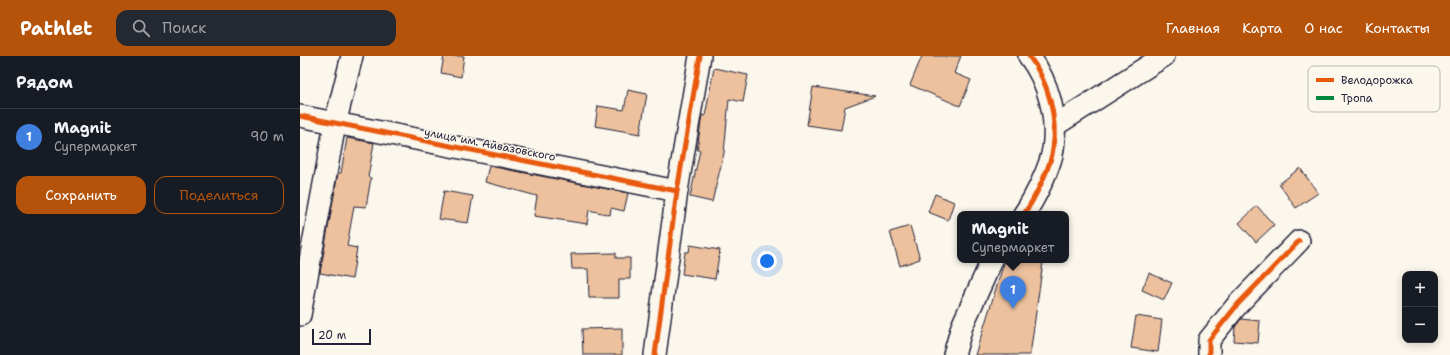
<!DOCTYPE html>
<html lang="ru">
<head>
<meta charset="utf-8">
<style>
	:root { --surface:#171b24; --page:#242831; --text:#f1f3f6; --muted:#9ea1a6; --line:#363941; --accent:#b45309 }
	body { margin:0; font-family:"Shantell Sans",sans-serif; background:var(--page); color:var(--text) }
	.controls { position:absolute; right:12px; bottom:12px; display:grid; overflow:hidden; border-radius:8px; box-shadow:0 2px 10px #0003 }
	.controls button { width:36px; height:36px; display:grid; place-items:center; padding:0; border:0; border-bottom:1px solid var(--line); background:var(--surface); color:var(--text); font:20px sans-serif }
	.scale { position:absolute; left:12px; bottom:10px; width:59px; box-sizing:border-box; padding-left:4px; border:2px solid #22223b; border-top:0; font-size:11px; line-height:14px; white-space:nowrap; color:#22223b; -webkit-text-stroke:3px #fbf7ec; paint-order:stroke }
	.you { position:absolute; left:467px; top:205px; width:14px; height:14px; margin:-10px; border:3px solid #fff; border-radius:50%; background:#1a73e8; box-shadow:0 0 0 6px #1a73e833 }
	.badge { display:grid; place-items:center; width:26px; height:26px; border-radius:50%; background:var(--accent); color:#fff; font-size:13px; font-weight:700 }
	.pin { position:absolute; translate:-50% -33px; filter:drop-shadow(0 1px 2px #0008) }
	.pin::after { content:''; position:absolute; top:21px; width:14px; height:12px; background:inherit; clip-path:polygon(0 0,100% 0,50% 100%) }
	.popup { position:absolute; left:657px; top:155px; width:112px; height:52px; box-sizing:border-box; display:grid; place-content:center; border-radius:8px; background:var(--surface); filter:drop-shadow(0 1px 3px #0005); font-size:13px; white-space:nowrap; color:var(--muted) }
	.popup b { font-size:15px; color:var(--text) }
	.popup::after { content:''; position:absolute; left:50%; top:100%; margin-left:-8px; border:8px solid transparent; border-top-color:var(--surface) }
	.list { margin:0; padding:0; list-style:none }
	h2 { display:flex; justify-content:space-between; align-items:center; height:52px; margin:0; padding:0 16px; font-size:17px }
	h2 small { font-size:13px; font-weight:400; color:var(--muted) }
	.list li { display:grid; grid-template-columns:26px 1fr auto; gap:12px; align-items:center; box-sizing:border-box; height:56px; padding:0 16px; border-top:1px solid var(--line) }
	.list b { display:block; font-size:15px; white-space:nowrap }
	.list p { margin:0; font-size:13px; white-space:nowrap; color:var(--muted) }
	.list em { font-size:13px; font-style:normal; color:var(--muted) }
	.actions { display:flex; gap:8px; padding:12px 16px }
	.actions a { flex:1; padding:9px 0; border:1px solid var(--accent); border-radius:12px; text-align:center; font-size:14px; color:var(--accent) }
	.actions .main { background:var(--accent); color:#fff }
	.icon { flex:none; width:22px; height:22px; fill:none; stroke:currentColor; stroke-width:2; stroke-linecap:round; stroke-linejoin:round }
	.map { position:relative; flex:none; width:1150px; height:299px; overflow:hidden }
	header { display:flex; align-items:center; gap:24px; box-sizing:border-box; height:56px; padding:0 20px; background:var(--accent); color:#fff }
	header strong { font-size:19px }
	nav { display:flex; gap:22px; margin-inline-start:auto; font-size:14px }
	.search { width:280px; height:36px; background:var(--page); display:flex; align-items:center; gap:10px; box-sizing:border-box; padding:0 14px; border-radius:12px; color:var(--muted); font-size:15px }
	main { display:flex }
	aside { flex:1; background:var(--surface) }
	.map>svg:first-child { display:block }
	.building { fill:#edc19d; stroke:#22223b }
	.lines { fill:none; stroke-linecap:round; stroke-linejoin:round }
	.minor-casing { stroke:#22223b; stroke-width:24 }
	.minor { stroke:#fbf7ec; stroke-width:21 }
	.cycleway-casing { stroke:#fbf7ec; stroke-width:8 }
	.cycleway { stroke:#e8590c; stroke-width:5 }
	.labels { text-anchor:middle; stroke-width:3; stroke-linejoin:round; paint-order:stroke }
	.street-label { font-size:11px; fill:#22223b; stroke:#fbf7ec }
	.key { fill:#fbf7ec; stroke:#bab7b7; stroke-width:1 }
	.key-label { font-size:11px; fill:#22223b }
</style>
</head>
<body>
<header>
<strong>Pathlet</strong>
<div class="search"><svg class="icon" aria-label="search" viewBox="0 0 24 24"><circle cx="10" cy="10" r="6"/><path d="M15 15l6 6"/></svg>Поиск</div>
<nav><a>Главная</a><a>Карта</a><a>О нас</a><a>Контакты</a></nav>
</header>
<main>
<aside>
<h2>Рядом<small></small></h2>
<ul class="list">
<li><span class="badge" style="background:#3f7fe0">1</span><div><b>Magnit</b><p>Супермаркет</p></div><em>90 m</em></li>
</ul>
<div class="actions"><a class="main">Сохранить</a><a>Поделиться</a></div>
</aside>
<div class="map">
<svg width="1150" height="299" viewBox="0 0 1150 299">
	<rect width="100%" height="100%" fill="#fbf7ec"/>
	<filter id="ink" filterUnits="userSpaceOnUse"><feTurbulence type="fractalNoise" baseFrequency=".025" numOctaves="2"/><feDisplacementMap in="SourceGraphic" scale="8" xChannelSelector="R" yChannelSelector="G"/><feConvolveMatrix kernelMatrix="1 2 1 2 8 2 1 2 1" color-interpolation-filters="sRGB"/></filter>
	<g filter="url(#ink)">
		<g class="building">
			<path d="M144,0H164L161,21L141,17Z"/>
			<path d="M622,0H661L654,17L671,24L660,50L610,29Z"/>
			<path d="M414,12L448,19L443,46L429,43L424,97L412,146L390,141L400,94H397L402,59L405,60Z"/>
			<path d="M513,31L575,40L545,51L541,74L507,69Z"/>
			<path d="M328,34L347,38L340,78L295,70L298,50L324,54Z"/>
			<path d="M47,82L74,87L68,121L71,122L66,151L54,150L47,190L57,192L52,223L20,217L38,117H41Z"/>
			<path d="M189,110L328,137L324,155L311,152L310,159L289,154L287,168L234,160L237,140L185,126Z"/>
			<path d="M1000,112L1018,137L996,152L979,128Z"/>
			<path d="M144,135L173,140L168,167L139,163Z"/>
			<path d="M635,138L654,146L648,164L628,156Z"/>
			<path d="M957,150L974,169L956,186L939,167Z"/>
			<path d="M610,170L620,203L600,210L590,176Z"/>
			<path d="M390,189L420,194L415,223L382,218L385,196H389Z"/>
			<path d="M316,197V202H330V223H319V242H289L288,213H272L271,198Z"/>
			<path d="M705,204H736L743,206L730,299H675Z"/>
			<path d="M849,217L872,227L864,244L842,234Z"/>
			<path d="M836,260L862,264L858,296L831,292Z"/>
			<path d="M941,263L960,265L958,287L934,285L935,271Z"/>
			<path d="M322,272V299H283L282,273Z"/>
		</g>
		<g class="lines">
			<defs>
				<g id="minor">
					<path d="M0,60L377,135"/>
					<path d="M754,70L864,0"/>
					<path d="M724,158C734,144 751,110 753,93C758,61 748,25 729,0"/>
					<path d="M0,259L35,68L52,0"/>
					<path d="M355,299L377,135L400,0"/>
					<path d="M654,299L662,270L692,204"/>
					<path d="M909,299V284L938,248L999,185"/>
				</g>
			</defs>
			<use href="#minor" class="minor-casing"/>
			<use href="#minor" class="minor"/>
			<defs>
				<g id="cycleway">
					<path d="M0,60L377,135"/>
					<path d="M724,158C734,144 751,110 753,93C758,61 748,25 729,0"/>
					<path d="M355,299L377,135L400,0"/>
					<path d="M909,299V284L938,248L999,185"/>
				</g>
			</defs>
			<use href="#cycleway" class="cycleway-casing"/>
			<use href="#cycleway" class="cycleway"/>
		</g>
	</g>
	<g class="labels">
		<g class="street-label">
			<text transform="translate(190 88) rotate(11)" y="4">улица им. Айвазовского</text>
		</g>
	</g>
	<rect x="1008" y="10" width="132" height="46" rx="6" class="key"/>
	<rect x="1016" y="22" width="18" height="4" fill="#e8590c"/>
	<rect x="1016" y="40" width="18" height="4" fill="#00873e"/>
	<g class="key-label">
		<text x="1041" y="28">Велодорожка</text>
		<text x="1041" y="46">Тропа</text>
	</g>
</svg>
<div class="controls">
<button>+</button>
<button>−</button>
</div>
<div class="scale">20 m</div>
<div class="you"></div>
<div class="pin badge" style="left:713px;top:253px;background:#3f7fe0">1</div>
<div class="popup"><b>Magnit</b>Супермаркет</div>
</div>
</main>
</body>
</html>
